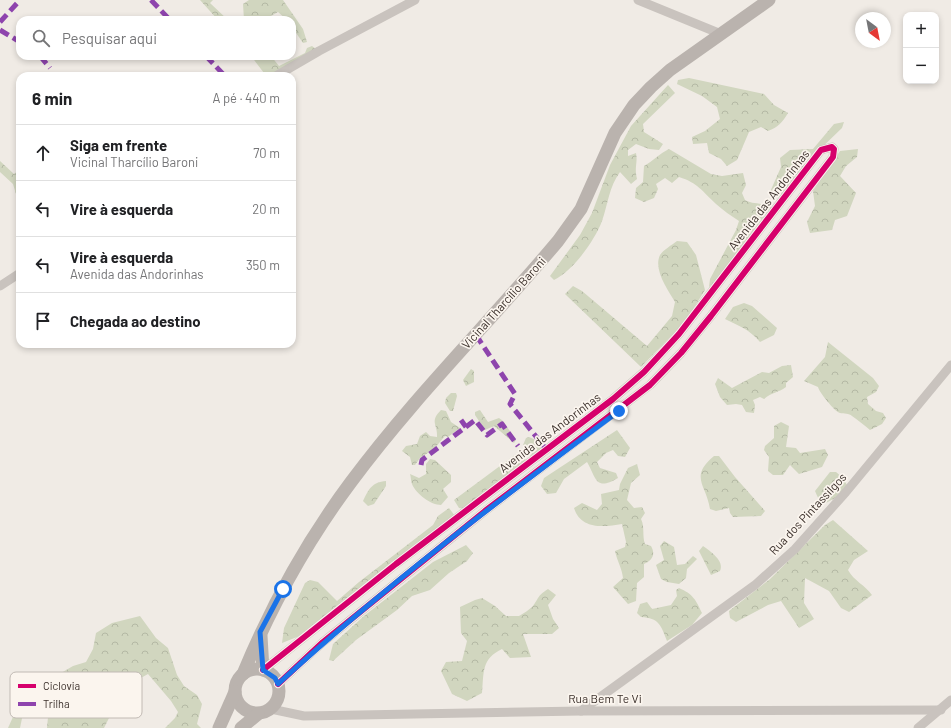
<!DOCTYPE html>
<html lang="pt">
<head>
<meta charset="utf-8">
<style>
	:root { --surface:#fff; --page:#f2f2f2; --text:#202124; --muted:#757577; --line:#e0e0e0 }
	body { margin:0; font-family:Barlow,sans-serif; background:var(--page); color:var(--text) }
	.controls { position:absolute; right:12px; top:12px; display:grid; overflow:hidden; border-radius:8px; box-shadow:0 2px 6px #0003 }
	.controls button { width:36px; height:36px; display:grid; place-items:center; padding:0; border:0; border-bottom:1px solid var(--line); background:var(--surface); color:var(--text); font:20px sans-serif }
	.compass { position:absolute; left:855px; top:12px; width:36px; height:36px; border-radius:50%; background:var(--surface); box-shadow:0 2px 6px #0003; rotate:148deg }
	.stop { position:absolute; width:12px; height:12px; margin:-9px; border:3px solid #1a73e8; border-radius:50%; background:#fff }
	.stop.end { background:#1a73e8; border-color:#fff; box-shadow:0 1px 4px #0008 }
	.list { margin:0; padding:0; list-style:none }
	h2 { display:flex; justify-content:space-between; align-items:center; height:52px; margin:0; padding:0 16px; font-size:17px }
	h2 small { font-size:13px; font-weight:400; color:var(--muted) }
	.list li { display:grid; grid-template-columns:26px 1fr auto; gap:12px; align-items:center; box-sizing:border-box; height:56px; padding:0 16px; border-top:1px solid var(--line) }
	.list b { display:block; font-size:15px; white-space:nowrap }
	.list p { margin:0; font-size:13px; white-space:nowrap; color:var(--muted) }
	.list em { font-size:13px; font-style:normal; color:var(--muted) }
	.icon { flex:none; width:22px; height:22px; fill:none; stroke:currentColor; stroke-width:2; stroke-linecap:round; stroke-linejoin:round }
	.map { position:relative; flex:none; width:951px; height:728px; overflow:hidden }
	.search { position:absolute; background:var(--surface); box-shadow:0 2px 6px #0003; left:16px; top:16px; width:280px; height:44px; display:flex; align-items:center; gap:10px; box-sizing:border-box; padding:0 14px; border-radius:12px; color:var(--muted); font-size:15px }
	.panel { position:absolute; background:var(--surface); box-shadow:0 2px 6px #0003; left:16px; top:72px; width:280px; height:276px; border-radius:12px }
	.map>svg:first-child { display:block }
	.forest { fill:url(#forest-crowns) }
	.lines { fill:none; stroke-linecap:round; stroke-linejoin:round }
	.minor { stroke:#c9c3be; stroke-width:9 }
	.secondary { stroke:#bab3ae; stroke-width:13 }
	.quiet { stroke:#8e44ad; stroke-width:5; stroke-dasharray:10 5; stroke-linecap:butt }
	.cycleway-casing { stroke:#fbf5ee; stroke-width:8 }
	.cycleway { stroke:#d6006c; stroke-width:6 }
	.route { stroke:#1a73e8; stroke-width:5 }
	.labels { text-anchor:middle; stroke-width:3.5; stroke-linejoin:round; paint-order:stroke }
	.street-label { font-size:12px; fill:#3b302b; stroke:#fbf5ee }
	.key { fill:#fbf5ee; stroke:#c1bab4; stroke-width:1 }
	.key-label { font-size:11px; fill:#3b302b }
</style>
</head>
<body>
<div class="map">
<svg width="951" height="728" viewBox="0 0 951 728">
	<defs>
		<pattern id="forest-crowns" width="20" height="18" patternUnits="userSpaceOnUse"><rect width="20" height="18" fill="#d1d6bf"/><path d="M2 6a3 3 0 1 1 6 0M12 15a3 3 0 1 1 6 0" fill="none" stroke="#b4b8a4"/></pattern>
	</defs>
	<rect width="100%" height="100%" fill="#f0ebe5"/>
	<g class="forest">
		<path d="M200,0H213L210,3L228,20H218Z"/>
		<path d="M249,0H283L303,29L307,42L303,43L292,27V20H287L278,12L264,20H244L243,4Z"/>
		<path d="M312,46L316,49L274,76H263L264,73L251,56H271L279,66L305,53L307,48Z"/>
		<path d="M689,78L764,94L774,105L788,113C782,123 778,127 768,131L761,127L749,132L737,160L727,166L721,159L709,153L707,143L693,144L692,137L705,131L720,119L717,107L702,96L677,84L678,80Z"/>
		<path d="M668,85L675,93L643,124L644,132L663,144L659,150L649,149L636,144L628,150V156L636,153C638,163 634,167 637,179L631,184L620,172C609,187 608,204 602,221C595,240 573,271 554,280L550,276L580,235L592,213L610,165L631,126Z"/>
		<path d="M844,122L842,128L813,156L788,188L779,196L770,192L781,167L780,158L790,150L813,149L834,124Z"/>
		<path d="M669,149L711,174L722,176L743,173L746,185L742,193L745,200C754,205 762,202 771,207L714,283L709,287L710,279L736,230L739,221C731,216 723,210 716,204C702,191 698,183 679,177L672,183L665,178L656,184L658,189L654,198L644,202L635,198L636,188L643,182L644,166C653,161 659,154 669,149Z"/>
		<path d="M858,149L857,157L846,166L840,176L856,193L847,216L835,220L832,230L810,233L807,222L815,206L813,191L840,151Z"/>
		<path d="M0,161L14,174L20,169V195L16,194L13,184L0,172Z"/>
		<path d="M677,241L687,242L696,255L705,290L685,322L641,367L565,294L573,286L582,291L647,346L672,316L675,302C668,290 653,270 660,255C663,250 672,245 677,241Z"/>
		<path d="M744,303L752,306L777,328L774,335L760,342C749,329 739,326 725,319L733,307Z"/>
		<path d="M828,342L873,378L879,386L876,392L867,397L868,404L876,411L883,413L886,418L882,424L870,430C864,425 858,420 852,416C849,413 844,414 840,413C835,412 819,392 818,387L804,381L825,357Z"/>
		<path d="M791,365L793,377L786,383V387C778,393 772,392 764,399L760,397L753,400L755,405L754,413L746,412L742,405L736,404L727,405L720,397L715,384L718,378L732,388L762,372L769,373L782,366Z"/>
		<path d="M471,369L474,371V382L466,386L463,380Z"/>
		<path d="M451,393H456L457,396L453,411H450L445,403L446,398Z"/>
		<path d="M441,410L446,411L451,422L460,428L448,437L445,436L434,449L420,458L415,465H412L410,457L402,451L406,446L417,444L420,436L426,432L430,436L437,437C438,424 429,422 441,410Z"/>
		<path d="M480,410L488,422L499,418L503,421L516,440L514,443L494,426L485,430L475,415V412Z"/>
		<path d="M781,422L789,426L786,447L796,448L800,453L825,449L828,455L822,467L799,474L790,465L783,475H773L768,471L769,457L764,450L765,446L774,438V426Z"/>
		<path d="M617,430L630,448L625,457L618,456L613,450L606,453L597,462L600,468L616,473L618,478C595,492 596,477 587,462L564,479L556,493L547,494L541,486L544,478Z"/>
		<path d="M529,437L536,440L542,449L532,458L523,445L526,438Z"/>
		<path d="M516,454H520L527,461L464,509L459,508L454,500Z"/>
		<path d="M714,456H719L735,477L765,511L761,516L733,517L730,513L729,508L716,511L710,509C706,484 689,477 714,456Z"/>
		<path d="M430,459L435,460L451,475V482L443,489L448,497L441,505C431,505 416,494 412,484C411,482 411,477 410,474L419,478L426,474V464Z"/>
		<path d="M637,464L640,475L631,483L627,500L634,508L642,507L645,513L641,519C645,527 642,536 645,544L651,546C656,555 652,560 644,564V577L637,583L636,601L628,604L613,587L623,578C622,568 617,561 615,551L625,547L626,542L622,524C604,527 581,530 574,508L582,503L597,510L602,504L601,494L619,490L620,484L628,468Z"/>
		<path d="M830,472H836L842,477L847,485L837,497L824,504L819,500L815,491Z"/>
		<path d="M386,481V486L374,504L368,506L363,501C368,490 372,482 386,481Z"/>
		<path d="M449,508L455,516L302,635L282,643L284,628L305,583L310,580L318,582L337,601L359,582L433,525L438,516Z"/>
		<path d="M833,520L868,551L854,560L848,570C854,581 865,585 872,595L849,612L841,608L829,591L805,578L804,603L814,619L799,628L781,601L768,605L736,622L730,618L729,611L770,579L825,525Z"/>
		<path d="M664,541L674,547L677,565L685,564L693,556L697,559L687,569L686,578L679,584L667,582L661,579L656,565L664,560L660,546Z"/>
		<path d="M466,545L473,553L467,561L449,573L430,590L412,596L397,610L356,640L333,661L329,660L333,644L364,616L433,562Z"/>
		<path d="M703,546C710,551 725,561 720,571L711,575L699,551Z"/>
		<path d="M679,588C693,594 696,600 702,613L692,625L667,641C661,625 659,618 641,617L637,613L640,604L647,602L652,609L671,605L677,596L676,590Z"/>
		<path d="M548,589L556,595L548,605L553,619L559,628L552,634H523L531,657L510,658L502,649C481,659 484,673 482,693L467,701L452,694L441,671L446,662L462,661L467,641L461,633L460,607L475,600L482,598L495,606L506,616H519C524,613 529,610 533,606C539,598 537,596 548,589Z"/>
		<path d="M140,616L156,638L168,648L177,675L184,686L197,695L202,704L197,724L201,728H165L175,718L178,712L171,701L148,674L139,679L122,674L110,677L115,706L104,728H47L48,717L61,673L73,666L86,662L93,649L96,633L112,623Z"/>
		<path d="M25,704L20,728H8L17,708Z"/>
	</g>
	<g class="lines">
		<g class="minor">
			<path d="M638,0L721,34"/>
			<path d="M276,76L319,51L415,0"/>
			<path d="M0,286L20,273"/>
			<path d="M263,670L396,564L613,399L644,372L679,334L821,150L832,147L834,149L833,157L711,316L681,353L650,385L485,511L323,642L278,684"/>
			<path d="M271,709L304,716L581,711L941,710"/>
			<path d="M581,711L755,585L795,549L846,492L951,365"/>
			<path d="M918,728L951,700"/>
		</g>
		<g class="secondary">
			<path d="M261,636L263,670"/>
			<circle cx="257" cy="691" r="22"/>
			<path d="M243,674C271,606 307,541 351,482C414,397 490,322 558,241L581,209L615,133L634,105L651,87L670,70L769,0"/>
			<path d="M219,728L235,692"/>
			<path d="M241,728L258,714"/>
		</g>
		<g class="quiet">
			<path d="M151,0L170,20"/>
			<path d="M0,22L20,0"/>
			<path d="M0,30L20,42"/>
			<path d="M40,56L50,68"/>
			<path d="M206,56L225,76"/>
			<path d="M476,335L515,394L510,404L546,449"/>
			<path d="M461,420L466,427"/>
			<path d="M421,465L422,460L427,456L475,420L487,435L502,424L518,446"/>
		</g>
		<defs>
			<path id="cycleway" d="M263,670L396,564L613,399L644,372L679,334L821,150L832,147L834,149L833,157L711,316L681,353L650,385L485,511L323,642L278,684"/>
		</defs>
		<use href="#cycleway" class="cycleway-casing"/>
		<use href="#cycleway" class="cycleway"/>
	</g>
	<g class="lines">
		<path class="route" d="M283,589L260,632L263,670L275,678L278,684C386,585 502,498 619,411"/>
	</g>
	<g class="labels">
		<g class="street-label">
			<text transform="translate(769 200) rotate(-52)" y="4">Avenida das Andorinhas</text>
			<text transform="translate(504 303) rotate(-48)" y="4">Vicinal Tharcílio Baroni</text>
			<text transform="translate(550 433) rotate(-37)" y="4">Avenida das Andorinhas</text>
			<text transform="translate(808 514) rotate(-47)" y="4">Rua dos Pintassilgos</text>
			<text x="605" y="703">Rua Bem Te Vi</text>
		</g>
	</g>
	<rect x="10" y="672" width="132" height="46" rx="6" class="key"/>
	<rect x="18" y="684" width="18" height="4" fill="#d6006c"/>
	<rect x="18" y="702" width="18" height="4" fill="#8e44ad"/>
	<g class="key-label">
		<text x="43" y="690">Ciclovia</text>
		<text x="43" y="708">Trilha</text>
	</g>
</svg>
<div class="controls">
<button>+</button>
<button>−</button>
</div>
<svg class="compass" viewBox="-18 -18 36 36"><path d="M0-13l5 13h-10z" fill="#e53935"/><path d="M0 13l5-13h-10z" fill="#757577"/></svg>
<div class="stop" style="left:283px;top:589px"></div>
<div class="stop end" style="left:619px;top:411px"></div>
<div class="search"><svg class="icon" aria-label="search" viewBox="0 0 24 24"><circle cx="10" cy="10" r="6"/><path d="M15 15l6 6"/></svg>Pesquisar aqui</div>
<section class="panel">
<h2>6 min<small>A pé · 440 m</small></h2>
<ul class="list">
<li><svg class="icon" aria-label="ahead" viewBox="0 0 24 24"><path d="M12 20V5M6 11l6-6 6 6"/></svg><div><b>Siga em frente</b><p>Vicinal Tharcílio Baroni</p></div><em>70 m</em></li>
<li><svg class="icon" aria-label="left" viewBox="0 0 24 24"><path d="M17 20v-9H6M10 6l-5 5 5 5"/></svg><div><b>Vire à esquerda</b></div><em>20 m</em></li>
<li><svg class="icon" aria-label="left" viewBox="0 0 24 24"><path d="M17 20v-9H6M10 6l-5 5 5 5"/></svg><div><b>Vire à esquerda</b><p>Avenida das Andorinhas</p></div><em>350 m</em></li>
<li><svg class="icon" aria-label="arrive" viewBox="0 0 24 24"><path d="M6 21V4h12l-3 4 3 4H6"/></svg><div><b>Chegada ao destino</b></div></li>
</ul>
</section>
</div>
</body>
</html>
